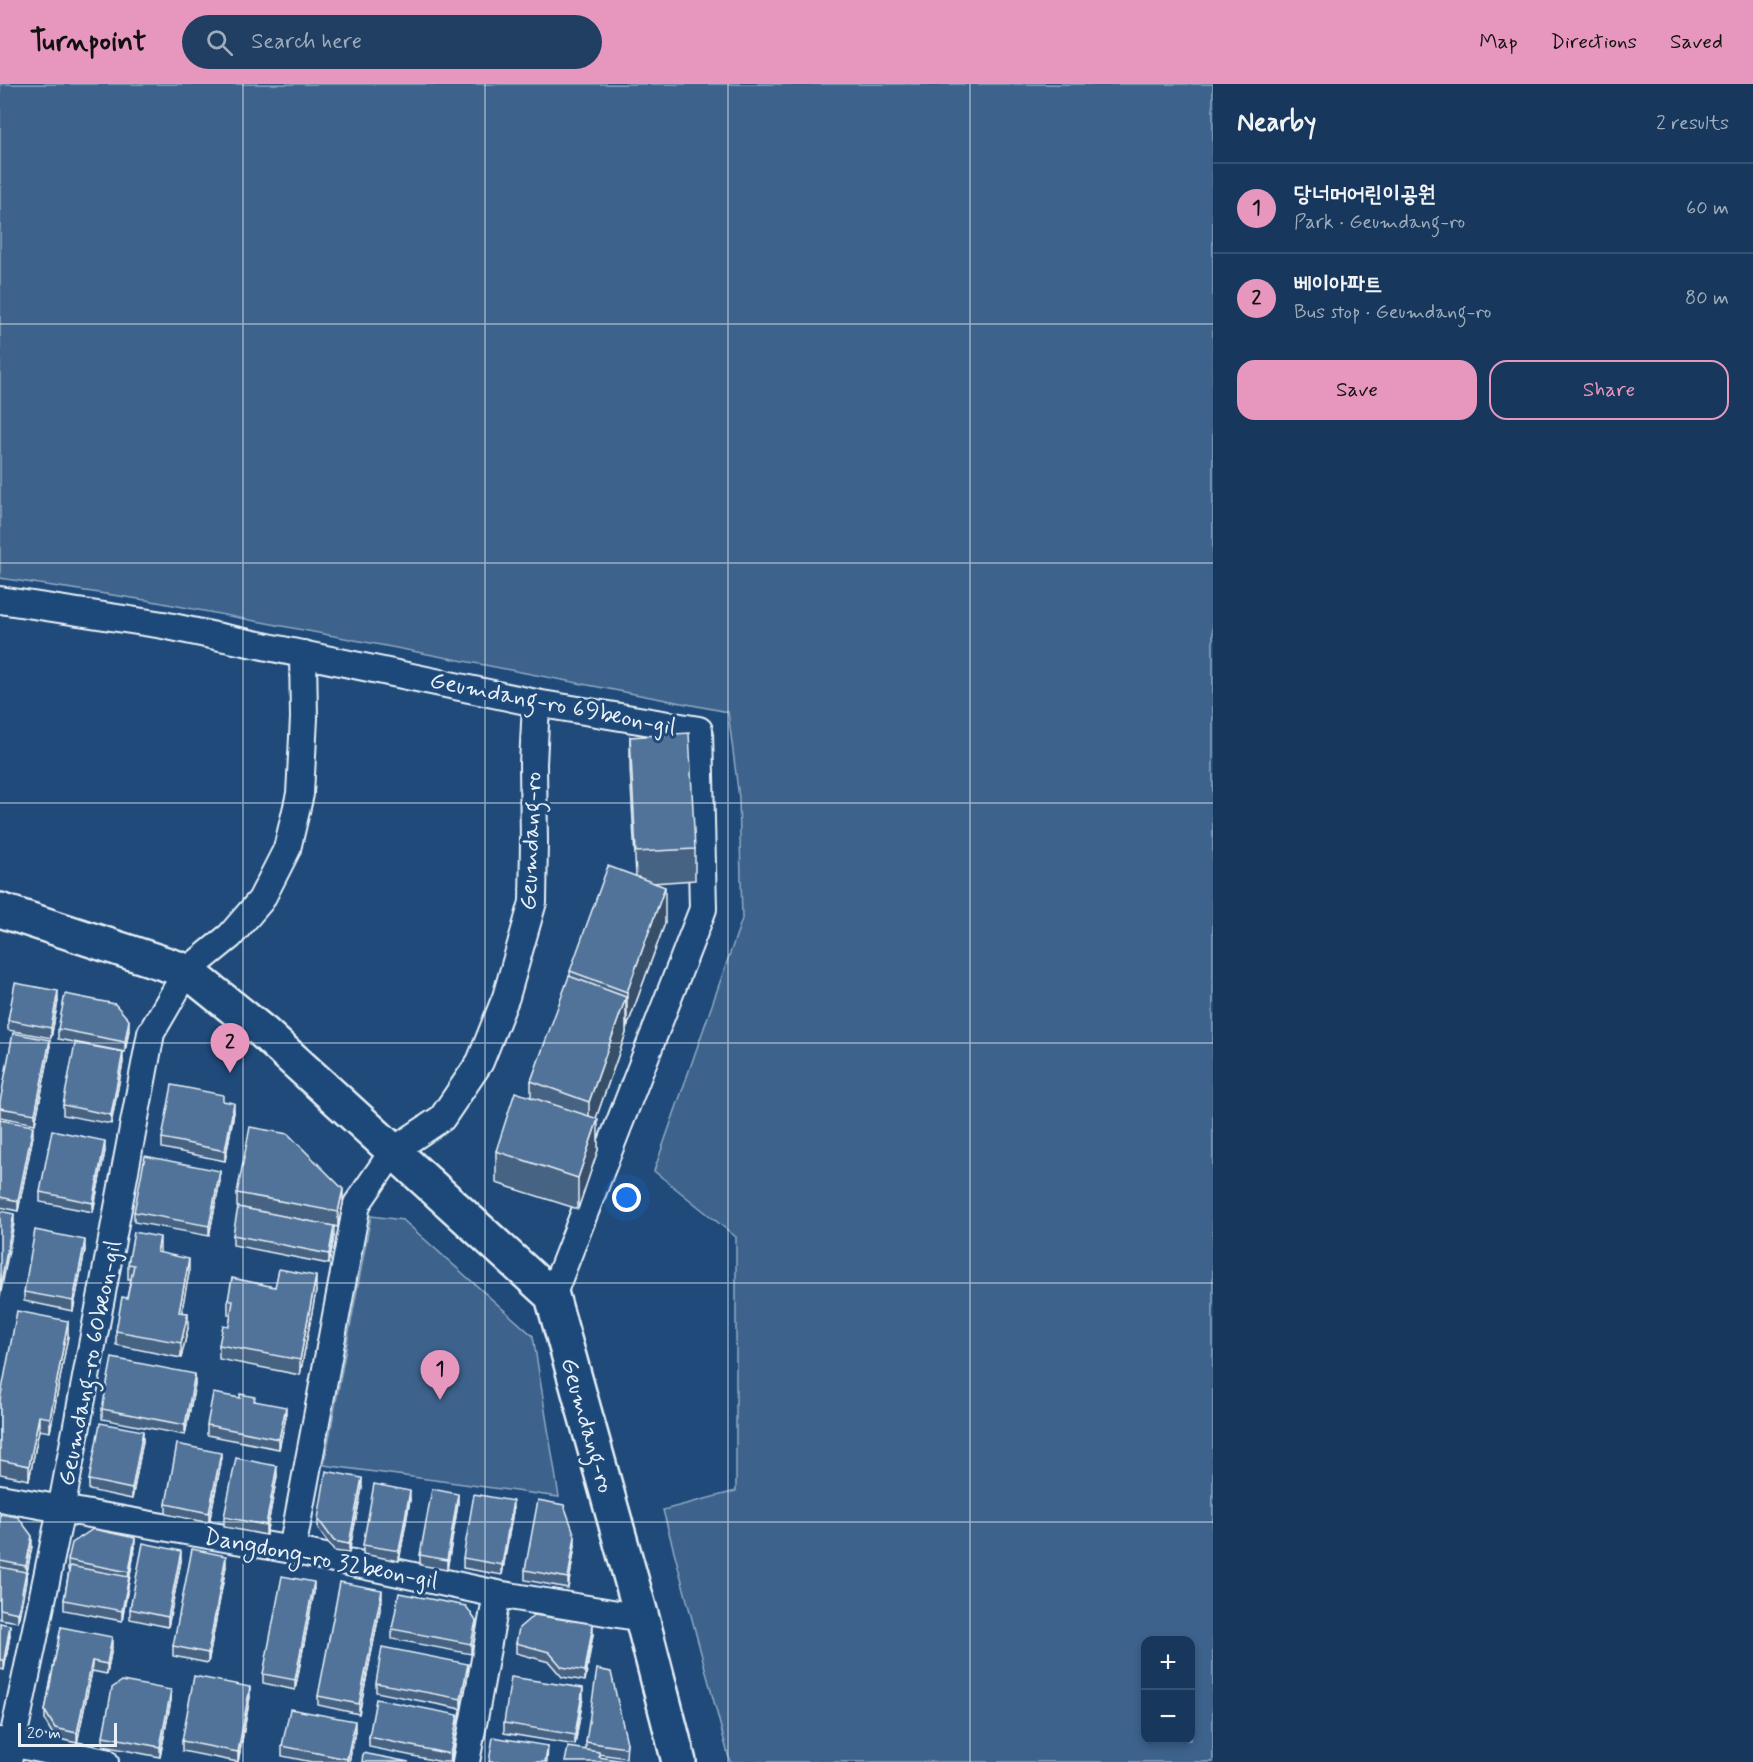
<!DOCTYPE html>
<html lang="en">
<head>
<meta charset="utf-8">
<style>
	:root { --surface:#17385c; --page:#203f62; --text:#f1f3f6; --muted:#9eacbb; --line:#365272; --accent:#e797bd }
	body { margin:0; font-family:Mynerve,"Poor Story",sans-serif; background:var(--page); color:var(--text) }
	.controls { position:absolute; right:18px; bottom:18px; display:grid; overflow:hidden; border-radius:12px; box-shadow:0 3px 9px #0003 }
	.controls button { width:54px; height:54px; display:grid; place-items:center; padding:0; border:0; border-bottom:2px solid var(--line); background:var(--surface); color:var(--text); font:30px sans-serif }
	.scale { position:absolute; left:18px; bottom:15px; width:99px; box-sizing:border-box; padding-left:6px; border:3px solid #e8f1f8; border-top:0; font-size:16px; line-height:21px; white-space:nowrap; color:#e8f1f8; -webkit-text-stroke:4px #1f4a7a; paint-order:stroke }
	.you { position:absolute; left:627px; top:1114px; width:21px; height:21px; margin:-15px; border:4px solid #fff; border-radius:50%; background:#1a73e8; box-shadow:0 0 0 9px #1a73e833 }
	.badge { display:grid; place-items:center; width:39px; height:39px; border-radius:50%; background:var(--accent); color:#111; font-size:20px; font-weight:700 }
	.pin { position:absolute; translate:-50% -50px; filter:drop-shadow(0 2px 3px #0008) }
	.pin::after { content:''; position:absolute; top:32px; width:21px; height:18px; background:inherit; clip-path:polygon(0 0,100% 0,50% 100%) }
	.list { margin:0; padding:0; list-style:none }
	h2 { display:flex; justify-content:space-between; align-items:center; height:78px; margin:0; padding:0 24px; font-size:26px }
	h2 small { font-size:20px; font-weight:400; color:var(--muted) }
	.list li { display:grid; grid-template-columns:39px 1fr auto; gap:18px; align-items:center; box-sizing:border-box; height:90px; padding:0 24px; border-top:2px solid var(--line) }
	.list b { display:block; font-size:22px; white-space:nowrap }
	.list p { margin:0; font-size:20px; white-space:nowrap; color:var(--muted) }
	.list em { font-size:20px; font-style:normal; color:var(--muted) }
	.actions { display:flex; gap:12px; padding:18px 24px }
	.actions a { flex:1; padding:14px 0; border:2px solid var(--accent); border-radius:18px; text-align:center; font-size:21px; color:var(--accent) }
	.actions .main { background:var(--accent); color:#111 }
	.icon { flex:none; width:33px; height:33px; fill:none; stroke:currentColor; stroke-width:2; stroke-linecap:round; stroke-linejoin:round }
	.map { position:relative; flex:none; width:1213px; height:1678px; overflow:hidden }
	header { display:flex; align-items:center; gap:36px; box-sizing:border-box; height:84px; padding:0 30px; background:var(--accent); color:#111 }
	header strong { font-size:28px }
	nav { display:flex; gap:33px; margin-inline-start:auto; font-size:21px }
	.search { width:420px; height:54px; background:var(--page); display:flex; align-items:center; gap:15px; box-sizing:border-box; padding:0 21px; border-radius:33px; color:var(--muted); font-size:22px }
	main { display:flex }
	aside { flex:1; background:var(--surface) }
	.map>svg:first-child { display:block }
	.green { fill:#3c628c; stroke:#92aac2; stroke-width:1.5; fill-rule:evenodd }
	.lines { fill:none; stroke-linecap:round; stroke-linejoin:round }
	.minor-casing { stroke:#e8f1f8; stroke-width:30 }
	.tertiary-casing { stroke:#e8f1f8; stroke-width:38 }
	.minor { stroke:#1f4a7a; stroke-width:26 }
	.tertiary { stroke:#1f4a7a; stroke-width:33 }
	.wall { fill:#466384; stroke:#e8f1f8; stroke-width:1.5 }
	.shaded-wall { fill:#39506b; stroke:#e8f1f8; stroke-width:1.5 }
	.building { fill:#517399; stroke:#e8f1f8; stroke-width:1.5 }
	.grid { fill:none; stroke:#e8f1f8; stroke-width:1.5; stroke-opacity:0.55 }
	.labels { text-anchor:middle; stroke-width:6; stroke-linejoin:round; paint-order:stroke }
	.street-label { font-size:24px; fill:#e8f1f8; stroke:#1f4a7a }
</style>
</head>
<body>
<header>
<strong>Turnpoint</strong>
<div class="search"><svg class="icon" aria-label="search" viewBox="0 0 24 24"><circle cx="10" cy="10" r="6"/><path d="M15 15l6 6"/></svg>Search here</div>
<nav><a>Map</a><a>Directions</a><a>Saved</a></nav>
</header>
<main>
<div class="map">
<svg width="1213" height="1678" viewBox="0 0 1213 1678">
	<rect width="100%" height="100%" fill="#1f4a7a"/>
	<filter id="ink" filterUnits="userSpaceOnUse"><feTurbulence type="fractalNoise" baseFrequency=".0167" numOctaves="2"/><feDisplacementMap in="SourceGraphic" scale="12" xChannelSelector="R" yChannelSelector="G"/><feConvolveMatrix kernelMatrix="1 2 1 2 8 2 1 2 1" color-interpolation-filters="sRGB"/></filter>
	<g filter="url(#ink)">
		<g class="green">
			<path d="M0,0H1213V1678H730L663,1426L736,1407V1153L654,1087L742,835L739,714L728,628L152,517L0,494ZM1190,1556V1656H1146V1556Z"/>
			<path d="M371,1132L403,1136L533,1252L559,1413L324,1381Z"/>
		</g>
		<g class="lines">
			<defs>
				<g id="minor">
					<path d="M0,516L163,541L536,619L699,646L703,825L552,1212"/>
					<path d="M0,1414L292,1466L497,1510L642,1534"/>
					<path d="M292,1466L357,1120L394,1066L442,1034L480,978L506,913L533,818L534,758L533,680L536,619"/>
					<path d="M0,1657L105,1678"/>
					<path d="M8,1678L61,1426L151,949L187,887L230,852L261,816L287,765L300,710L304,634L303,570"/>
					<path d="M466,1678L497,1510"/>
				</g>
				<path id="tertiary" d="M0,826L187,887L263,948L552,1212L642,1534L679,1678"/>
			</defs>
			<use href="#minor" class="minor-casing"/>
			<use href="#tertiary" class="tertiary-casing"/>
			<use href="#minor" class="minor"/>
			<use href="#tertiary" class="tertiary"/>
		</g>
		<g class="wall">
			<path d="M630,653L695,765V796L653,799L665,839L627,943H626V949L596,1034L598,1066L578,1125L496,1099V1067L531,1013V997L570,893V887L636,792L630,684Z"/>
			<path d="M58,917L51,954L8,946V936Z"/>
			<path d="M58,945L129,946L125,968L58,955Z"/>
			<path d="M50,966L35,1040L0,1033V1018Z"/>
			<path d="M123,978L111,1040L63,1031V1021Z"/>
			<path d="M234,1028L225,1077L162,1064V1054Z"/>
			<path d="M0,1036L33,1052L18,1127L0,1123Z"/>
			<path d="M105,1067L93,1128L40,1118V1108Z"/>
			<path d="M220,1097L209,1152L134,1138V1128Z"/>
			<path d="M237,1109L343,1119L338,1143L237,1123Z"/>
			<path d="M233,1151L334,1152L329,1180L233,1161Z"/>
			<path d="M85,1166L73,1227L24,1217V1208Z"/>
			<path d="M159,1169L189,1189L181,1228L188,1244L181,1274L116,1261V1247L127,1214L131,1195H128V1180Z"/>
			<path d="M275,1203L316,1207L300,1291L219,1275V1261L229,1242L231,1231H228V1216Z"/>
			<path d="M68,1252L50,1348L39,1346L29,1396L0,1390V1316Z"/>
			<path d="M195,1300L185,1351L102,1335V1325Z"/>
			<path d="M255,1317L286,1333L279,1365L207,1351V1341Z"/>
			<path d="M143,1357L132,1415L89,1406V1396Z"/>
			<path d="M221,1379L209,1439L166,1430V1420Z"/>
			<path d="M277,1392L266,1451L224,1443V1433Z"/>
			<path d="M362,1404L349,1469L334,1467L318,1445V1435Z"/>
			<path d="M410,1416L399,1477L363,1470V1461Z"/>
			<path d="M458,1420L447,1486L420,1481V1471Z"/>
			<path d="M513,1427L502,1491L463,1484V1474Z"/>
			<path d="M0,1430L32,1462L18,1538L0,1535Z"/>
			<path d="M575,1462L568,1504L525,1496V1486Z"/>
			<path d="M135,1463L122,1537L64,1526V1516L69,1486H68V1476Z"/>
			<path d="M181,1477L168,1543L130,1535V1525Z"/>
			<path d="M226,1482L208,1579L173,1572V1562Z"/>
			<path d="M314,1508L295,1606L263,1599V1590Z"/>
			<path d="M382,1516L359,1630L318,1621V1612Z"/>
			<path d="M0,1539L10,1551L4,1586L0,1585Z"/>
			<path d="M61,1543L112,1563L107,1590L92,1587L77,1659L55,1654L45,1637V1627Z"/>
			<path d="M392,1545L476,1546L471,1570L392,1555Z"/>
			<path d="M593,1550L585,1597L562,1593L549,1578L516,1569V1559Z"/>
			<path d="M468,1590L461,1625L376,1608V1599Z"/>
			<path d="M250,1613L238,1678L182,1667V1657Z"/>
			<path d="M583,1614L575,1661L504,1649V1639Z"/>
			<path d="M171,1616L160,1673L103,1662V1652Z"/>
			<path d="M458,1641L451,1678H442L369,1663V1653Z"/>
			<path d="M355,1647L349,1678H312L282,1672V1662Z"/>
			<path d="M586,1658L627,1659L626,1674L599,1670V1673L565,1678L586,1665Z"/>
		</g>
		<g class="shaded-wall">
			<path d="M665,803V839L627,943V908Z"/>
			<path d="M58,907V917L51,954V944Z"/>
			<path d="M626,913V949L589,1054V1018Z"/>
			<path d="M129,936V946L125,968V958Z"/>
			<path d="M50,956V966L35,1040V1030Z"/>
			<path d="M123,968V978L111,1040V1031Z"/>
			<path d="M234,1019V1028L225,1077V1067Z"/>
			<path d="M598,1035V1066L578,1125V1094Z"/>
			<path d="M33,1042V1052L18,1127V1117Z"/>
			<path d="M105,1057V1067L93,1128V1119Z"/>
			<path d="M220,1087V1097L209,1152V1142Z"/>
			<path d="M343,1105V1119L338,1143V1128Z"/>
			<path d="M14,1130V1140L0,1213V1204Z"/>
			<path d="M334,1142V1152L329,1180V1170Z"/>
			<path d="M160,1153V1167L157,1183V1168Z"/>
			<path d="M85,1156V1166L73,1227V1217Z"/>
			<path d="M189,1175V1189L179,1242V1228Z"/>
			<path d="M316,1192V1207L300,1291V1276Z"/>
			<path d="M188,1229V1244L181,1274V1259Z"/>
			<path d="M68,1237V1252L50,1348V1334Z"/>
			<path d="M195,1290V1300L185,1351V1341Z"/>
			<path d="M286,1323V1333L279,1365V1355Z"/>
			<path d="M39,1332V1346L29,1396V1382Z"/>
			<path d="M143,1347V1357L132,1415V1405Z"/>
			<path d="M221,1369V1379L209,1439V1429Z"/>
			<path d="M277,1382V1392L266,1451V1441Z"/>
			<path d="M362,1394V1404L349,1469V1460Z"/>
			<path d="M410,1407V1416L399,1477V1467Z"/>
			<path d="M458,1410V1420L447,1486V1476Z"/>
			<path d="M513,1417V1427L502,1491V1481Z"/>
			<path d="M32,1452V1462L26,1492V1482Z"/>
			<path d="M575,1452V1462L568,1504V1494Z"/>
			<path d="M135,1454V1463L122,1537V1527Z"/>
			<path d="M181,1467V1477L168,1543V1533Z"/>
			<path d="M226,1472V1482L208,1579V1569Z"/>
			<path d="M26,1488V1498L18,1538V1529Z"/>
			<path d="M314,1498V1508L295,1606V1596Z"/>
			<path d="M382,1506V1516L359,1630V1620Z"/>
			<path d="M476,1537V1546L471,1570V1560Z"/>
			<path d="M593,1540V1550L585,1597V1587Z"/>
			<path d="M10,1541V1551L4,1586V1576Z"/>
			<path d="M112,1553V1563L107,1590V1580Z"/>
			<path d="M92,1577V1587L77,1659V1649Z"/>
			<path d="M468,1580V1590L461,1625V1615Z"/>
			<path d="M250,1603V1613L238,1678V1668Z"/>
			<path d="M583,1604V1614L575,1661V1651Z"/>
			<path d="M171,1606V1616L160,1673V1663Z"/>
			<path d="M458,1631V1641L450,1678V1670Z"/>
			<path d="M355,1637V1647L349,1678H347Z"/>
			<path d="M548,1662L547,1678H545Z"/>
		</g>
		<g class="building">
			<path d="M689,649L695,765L636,768L630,653Z"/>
			<path d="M608,782L665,803L627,908L570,887Z"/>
			<path d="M569,892L626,913L589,1018L531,997Z"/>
			<path d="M15,899L58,907L51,944L8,936Z"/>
			<path d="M65,910L115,920L129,936L125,958L58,945Z"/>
			<path d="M13,949L50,956L35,1030L0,1024V1018Z"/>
			<path d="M75,959L123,968L111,1031L63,1021Z"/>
			<path d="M172,1001L223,1011V1017L234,1019L225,1067L162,1054Z"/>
			<path d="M515,1008L598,1035L578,1094L496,1067Z"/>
			<path d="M0,1036L33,1042L18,1117L0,1113Z"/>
			<path d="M250,1043L288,1050L343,1105L338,1128L237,1109Z"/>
			<path d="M52,1046L105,1057L93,1119L40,1108Z"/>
			<path d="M145,1072L220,1087L209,1142L134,1128Z"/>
			<path d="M238,1123L334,1142L329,1170L233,1151Z"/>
			<path d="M0,1127L14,1130L0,1204Z"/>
			<path d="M35,1146L85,1156L73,1217L24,1208Z"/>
			<path d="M134,1148L160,1153L157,1168L189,1175L179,1228L188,1229L181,1259L116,1247L122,1213L127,1214L134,1181L128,1180Z"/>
			<path d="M279,1185L316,1192L300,1276L219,1261L223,1241L229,1242L233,1217L228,1216L232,1194L275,1203Z"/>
			<path d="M17,1227L68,1237L50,1334L39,1332L29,1382L0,1376V1316Z"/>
			<path d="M112,1274L195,1290L185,1341L102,1325Z"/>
			<path d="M213,1309L240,1314V1310L255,1313L254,1317L286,1323L279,1355L207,1341Z"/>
			<path d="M100,1339L143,1347L132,1405L89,1396Z"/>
			<path d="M177,1360L221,1369L209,1429L166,1420Z"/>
			<path d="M236,1374L277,1382L266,1441L224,1433Z"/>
			<path d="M326,1387L362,1394L349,1460L334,1457L318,1435Z"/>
			<path d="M374,1400L410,1407L399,1467L363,1461Z"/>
			<path d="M432,1405L458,1410L447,1476L420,1471Z"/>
			<path d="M474,1410L513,1417L502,1481L463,1474Z"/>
			<path d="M538,1416L564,1421L575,1452L568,1494L525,1486Z"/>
			<path d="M0,1430L18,1433L32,1452L26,1482L0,1477Z"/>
			<path d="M93,1445L135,1454L129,1488L68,1476L72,1459Z"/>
			<path d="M143,1459L181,1467L168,1533L130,1525Z"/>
			<path d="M192,1465L226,1472L208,1569L173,1562Z"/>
			<path d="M70,1482L129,1493L122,1527L64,1516Z"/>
			<path d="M0,1483L26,1488L18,1529L0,1525Z"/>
			<path d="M282,1492L314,1498L295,1596L263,1590Z"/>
			<path d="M340,1498L382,1506L359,1620L318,1612Z"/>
			<path d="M399,1509L466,1522L476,1537L471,1560L392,1545Z"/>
			<path d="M534,1531L593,1540L585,1587L562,1583L549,1568L516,1559L519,1544Z"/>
			<path d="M0,1539L10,1541L4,1576H0Z"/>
			<path d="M61,1543L112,1553L107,1580L92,1577L77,1649L55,1644L45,1627Z"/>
			<path d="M382,1563L468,1580L461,1615L376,1599Z"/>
			<path d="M597,1585L611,1588L627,1659L626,1664L586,1658Z"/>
			<path d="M194,1592L250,1603L238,1668L182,1657Z"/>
			<path d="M511,1593L583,1604L575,1651L504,1639Z"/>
			<path d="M122,1597L171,1606L160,1663L103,1652L112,1604Z"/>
			<path d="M376,1615L458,1631L450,1670L369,1653Z"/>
			<path d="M290,1625L355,1637L347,1675L282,1662Z"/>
			<path d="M493,1653L548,1662L545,1678H489Z"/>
			<path d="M568,1663L599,1668V1673L631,1678H565Z"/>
			<path d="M363,1669L409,1678H362Z"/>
		</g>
	</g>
	<path class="grid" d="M243,0V1678M485,0V1678M728,0V1678M970,0V1678M0,240H1213M0,479H1213M0,719H1213M0,959H1213M0,1199H1213M0,1438H1213"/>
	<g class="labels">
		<g class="street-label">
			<text transform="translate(553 619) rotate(11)" y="8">Geumdang-ro 69beon-gil</text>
			<text transform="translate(530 757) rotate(-88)" y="8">Geumdang-ro</text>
			<text transform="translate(89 1279) rotate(-79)" y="8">Geumdang-ro 60beon-gil</text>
			<text transform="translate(588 1341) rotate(74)" y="8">Geumdang-ro</text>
			<text transform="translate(321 1474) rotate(11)" y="8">Dangdong-ro 32beon-gil</text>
		</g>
	</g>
</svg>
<div class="controls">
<button>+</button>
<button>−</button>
</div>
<div class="scale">20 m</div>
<div class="you"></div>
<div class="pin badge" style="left:440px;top:1316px">1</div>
<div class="pin badge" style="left:230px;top:989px">2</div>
</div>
<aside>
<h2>Nearby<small>2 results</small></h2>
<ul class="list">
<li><span class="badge">1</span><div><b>당너머어린이공원</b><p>Park · Geumdang-ro</p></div><em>60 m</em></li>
<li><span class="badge">2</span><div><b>베이아파트</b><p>Bus stop · Geumdang-ro</p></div><em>80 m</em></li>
</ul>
<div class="actions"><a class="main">Save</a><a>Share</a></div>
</aside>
</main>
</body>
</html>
